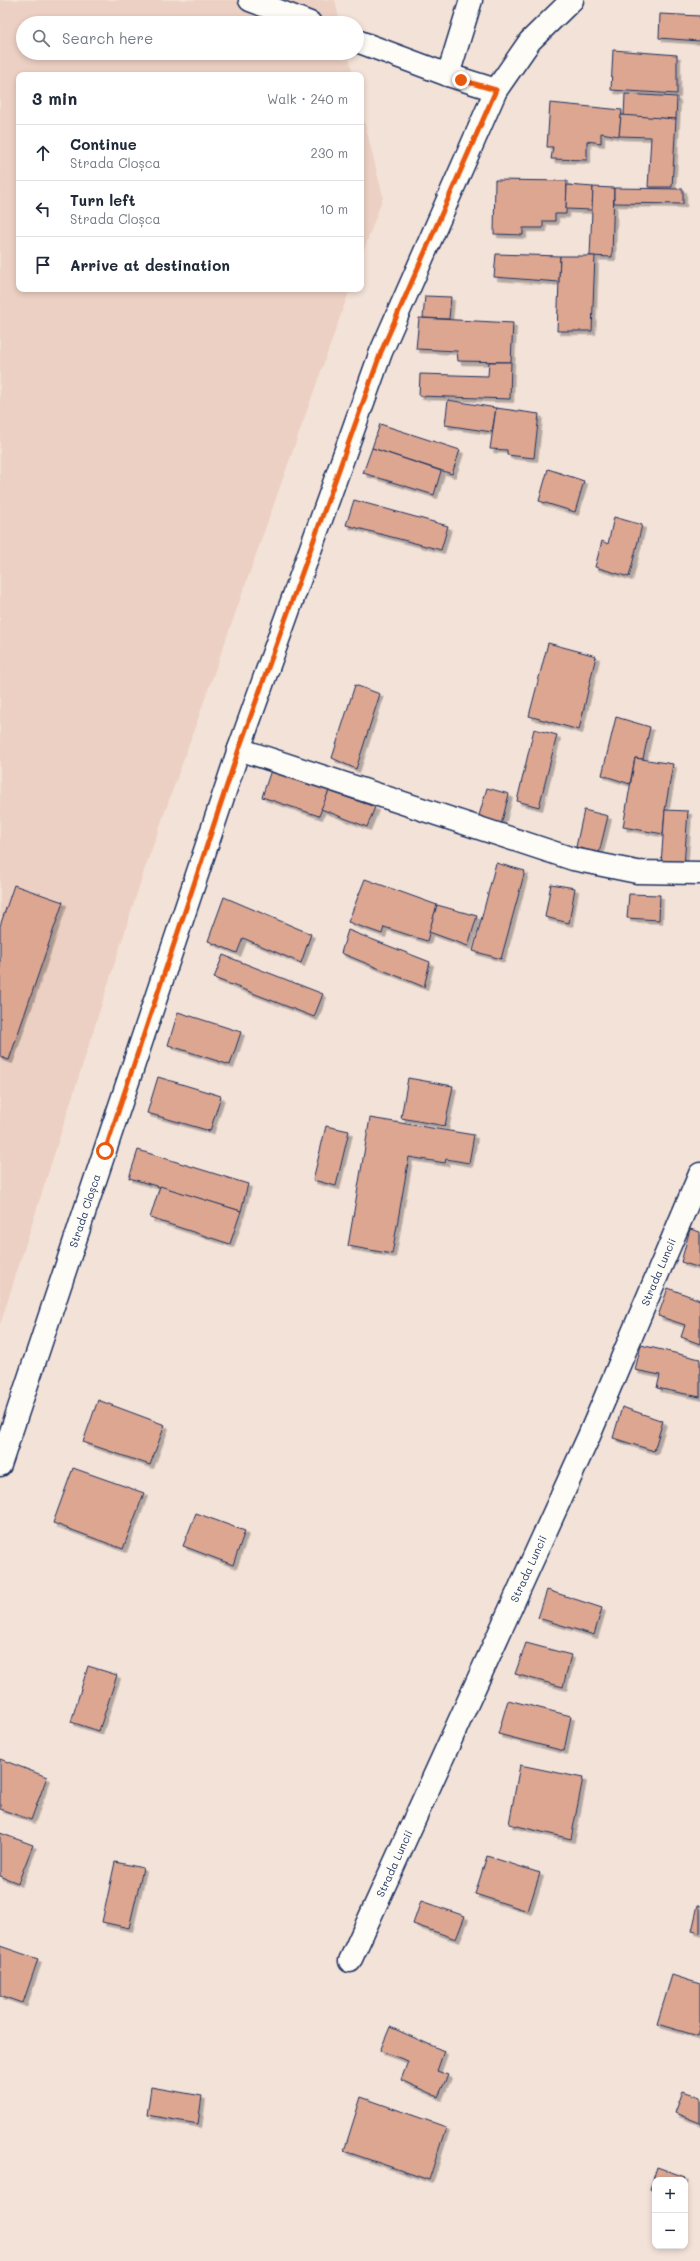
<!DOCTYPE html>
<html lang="en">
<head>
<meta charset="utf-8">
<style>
	:root { --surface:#fff; --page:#f6f6f7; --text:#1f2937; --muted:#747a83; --line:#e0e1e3 }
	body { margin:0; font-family:Mali,sans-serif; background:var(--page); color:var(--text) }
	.controls { position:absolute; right:12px; bottom:12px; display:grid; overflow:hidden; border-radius:8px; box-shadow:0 2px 6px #0003 }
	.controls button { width:36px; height:36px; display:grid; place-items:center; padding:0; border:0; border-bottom:1px solid var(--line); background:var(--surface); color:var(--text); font:20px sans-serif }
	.stop { position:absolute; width:12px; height:12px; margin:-9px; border:3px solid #ea580c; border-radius:50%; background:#fff }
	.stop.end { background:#ea580c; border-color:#fff; box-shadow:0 1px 4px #0008 }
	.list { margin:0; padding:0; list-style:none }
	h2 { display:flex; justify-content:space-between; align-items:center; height:52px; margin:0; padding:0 16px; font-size:17px }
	h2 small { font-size:13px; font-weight:400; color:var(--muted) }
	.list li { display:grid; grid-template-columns:26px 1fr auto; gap:12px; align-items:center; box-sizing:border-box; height:56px; padding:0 16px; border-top:1px solid var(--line) }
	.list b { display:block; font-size:15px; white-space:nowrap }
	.list p { margin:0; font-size:13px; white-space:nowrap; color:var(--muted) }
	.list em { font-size:13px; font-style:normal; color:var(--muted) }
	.icon { flex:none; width:22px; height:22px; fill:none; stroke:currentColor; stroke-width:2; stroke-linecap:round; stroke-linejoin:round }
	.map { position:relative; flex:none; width:700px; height:2261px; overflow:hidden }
	.search { position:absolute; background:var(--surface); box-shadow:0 2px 6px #0003; left:16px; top:16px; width:348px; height:44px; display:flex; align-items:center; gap:10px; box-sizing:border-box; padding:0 14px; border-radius:22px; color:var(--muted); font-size:15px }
	.panel { position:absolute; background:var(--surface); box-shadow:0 2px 6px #0003; left:16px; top:72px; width:348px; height:220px; border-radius:8px }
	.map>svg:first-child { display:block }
	.built { fill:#ecd0c3 }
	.building { fill:#dca691; stroke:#1b2f5e; filter:url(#shadow) }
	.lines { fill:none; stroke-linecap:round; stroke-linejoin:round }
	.minor-casing { stroke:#1b2f5e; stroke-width:25 }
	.minor { stroke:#fdfcf7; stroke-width:22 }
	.route { stroke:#ea580c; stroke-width:5 }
	.labels { text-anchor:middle; stroke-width:3; stroke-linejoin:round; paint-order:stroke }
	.street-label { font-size:11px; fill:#1b2f5e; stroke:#fdfcf7 }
</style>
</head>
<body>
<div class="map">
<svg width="700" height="2261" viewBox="0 0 700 2261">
	<defs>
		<filter id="shadow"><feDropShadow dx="3.5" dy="3.5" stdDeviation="0" flood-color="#0004"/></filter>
	</defs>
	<rect width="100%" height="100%" fill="#f3e2d8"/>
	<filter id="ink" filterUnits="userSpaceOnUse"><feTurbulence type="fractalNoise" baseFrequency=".025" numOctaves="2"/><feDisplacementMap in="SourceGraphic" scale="8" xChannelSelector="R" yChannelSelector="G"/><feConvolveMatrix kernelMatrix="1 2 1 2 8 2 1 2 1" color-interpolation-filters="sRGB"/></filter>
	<g filter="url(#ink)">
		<g class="built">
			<path d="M0,0H335L340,23H23V53H348L353,75H19V289H350L144,871L0,1325Z"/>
			<path d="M361,108L383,197L361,258Z"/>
		</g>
		<g class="building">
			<path d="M660,14L700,16V41L659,38Z"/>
			<path d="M613,50L677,55V94L611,90Z"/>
			<path d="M625,94L677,97L676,119L624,116Z"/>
			<path d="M550,103L622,110L619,136L601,133V143L587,141V160L551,159L553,147H547Z"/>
			<path d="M621,115L676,119L672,187H648L651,137L619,136Z"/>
			<path d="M495,180L567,181L566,214H555V221H543V228H523V235L494,234Z"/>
			<path d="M567,185L593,187L592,210L566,209Z"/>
			<path d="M593,187L614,188L612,257L590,256Z"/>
			<path d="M614,188L683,189V204L614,203Z"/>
			<path d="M496,254L560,256L559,282L494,277Z"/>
			<path d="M560,256H595L592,331H557Z"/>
			<path d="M425,296L451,297L449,319L423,318Z"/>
			<path d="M419,318L513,323L511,362L458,361L457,351L416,349Z"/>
			<path d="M489,362H511L510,399L419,396L420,374L488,376Z"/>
			<path d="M448,400L496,408L492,432L445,425Z"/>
			<path d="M496,408L539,414L534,458L507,455V450L490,449Z"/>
			<path d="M380,424L460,450L452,474L372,448Z"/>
			<path d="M372,448L441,471L434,495L363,473Z"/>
			<path d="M548,469L584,481L575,512L539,501Z"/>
			<path d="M354,500L448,526L441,550L346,525Z"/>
			<path d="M614,517L642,525L629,577L595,567L602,541L608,544Z"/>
			<path d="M548,643L596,656L579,730L529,716Z"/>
			<path d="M355,685L380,694L356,769L332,758Z"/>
			<path d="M616,717L650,727L643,759L635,758L630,784L602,775Z"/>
			<path d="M534,729L557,735L539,807L517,801Z"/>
			<path d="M635,758L673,764L665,810L663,834L623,827Z"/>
			<path d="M271,770L329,791L319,816L262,797Z"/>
			<path d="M487,788L509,794L501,825L478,819Z"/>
			<path d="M329,791L375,807L367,827L321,809Z"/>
			<path d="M584,810L608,816L599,853L576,847Z"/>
			<path d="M665,810L688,811L684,866L661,864Z"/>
			<path d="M496,863L525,871L501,959L473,951Z"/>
			<path d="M365,879L437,905L427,941L384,927L382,934L348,922Z"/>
			<path d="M551,884L575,888L569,923L545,917Z"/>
			<path d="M14,885L63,902L9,1060L0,1057V926Z"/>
			<path d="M629,894L660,895L659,920L627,918Z"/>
			<path d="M224,897L311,934L301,963L243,938L237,953L208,941Z"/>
			<path d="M437,905L477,916L468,946L429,932Z"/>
			<path d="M348,930L430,962L424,987L341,953Z"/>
			<path d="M223,955L323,994L314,1017L214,978Z"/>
			<path d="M178,1012L241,1032L230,1065L168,1045Z"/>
			<path d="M158,1077L221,1096L210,1131L147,1113Z"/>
			<path d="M408,1078L453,1086L445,1126L401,1118Z"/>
			<path d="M370,1118L474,1135L469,1163L446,1159L445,1163L409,1157L392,1254L348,1246Z"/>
			<path d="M326,1126L349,1131L336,1186L313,1180Z"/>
			<path d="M138,1150L248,1184L241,1211L129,1178Z"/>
			<path d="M160,1186L241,1211L230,1244L150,1218Z"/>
			<path d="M690,1229L700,1232V1268L681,1262Z"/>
			<path d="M668,1288L700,1300V1344L681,1337L685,1325L658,1316Z"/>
			<path d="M641,1345L700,1359V1397L657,1388L660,1375L635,1370Z"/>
			<path d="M98,1400L165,1425L150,1465L83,1442Z"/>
			<path d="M622,1407L663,1421L654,1451L613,1438Z"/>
			<path d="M73,1468L144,1493L123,1549L53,1523Z"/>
			<path d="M196,1513L245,1531L233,1565L183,1546Z"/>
			<path d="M547,1590L602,1608L594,1635L538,1618Z"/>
			<path d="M526,1643L571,1655L563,1687L515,1674Z"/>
			<path d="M88,1666L117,1675L99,1731L71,1722Z"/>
			<path d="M508,1700L571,1716L564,1751L498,1734Z"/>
			<path d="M0,1759L47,1777L31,1820L0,1809Z"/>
			<path d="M520,1765L583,1778L571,1839L509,1824Z"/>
			<path d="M0,1833L33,1845L18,1883L0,1876Z"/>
			<path d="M487,1856L540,1873L528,1911L475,1894Z"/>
			<path d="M115,1862L143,1868L129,1928L102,1922Z"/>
			<path d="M421,1901L465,1916L456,1939L413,1924Z"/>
			<path d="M698,1905H700V1933L692,1931Z"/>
			<path d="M0,1946L38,1959L23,2003L0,1995Z"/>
			<path d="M672,1975L700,1984V2028L698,2036L657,2024Z"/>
			<path d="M390,2027L444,2051L437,2071L448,2075L438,2097L401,2080L408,2061L380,2051Z"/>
			<path d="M151,2087L202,2096L198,2124L147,2115Z"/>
			<path d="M683,2091L700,2097V2123L675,2113Z"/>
			<path d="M361,2097L446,2127L429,2180L344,2151Z"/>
			<path d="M657,2167L685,2177L684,2180H655V2191L650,2189Z"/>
		</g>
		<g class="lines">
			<defs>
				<g id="minor">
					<path d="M250,0L310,23"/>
					<path d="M471,0L448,75L496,90"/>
					<path d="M357,41L448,75"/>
					<path d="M239,749L573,859L637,872L700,873"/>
					<path id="s1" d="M0,1465L239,749L381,352L496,90L530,41L572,0"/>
					<path id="s2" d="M350,1961L589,1436L700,1174"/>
				</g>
			</defs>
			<use href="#minor" class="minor-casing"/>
			<use href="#minor" class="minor"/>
		</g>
	</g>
	<g class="lines" filter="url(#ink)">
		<path class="route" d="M105,1151L239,749L381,352L496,90L461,80"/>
	</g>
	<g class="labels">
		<g class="street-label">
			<text dy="4" stroke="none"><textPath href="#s1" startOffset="268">Strada Cloșca</textPath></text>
			<text dy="4" stroke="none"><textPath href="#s2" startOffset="755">Strada Luncii</textPath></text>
			<text dy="4" stroke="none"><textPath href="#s2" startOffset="431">Strada Luncii</textPath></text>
			<text dy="4" stroke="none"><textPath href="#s2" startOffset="107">Strada Luncii</textPath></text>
		</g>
	</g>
</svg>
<div class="controls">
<button>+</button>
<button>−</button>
</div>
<div class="stop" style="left:105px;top:1151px"></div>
<div class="stop end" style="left:461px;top:80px"></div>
<div class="search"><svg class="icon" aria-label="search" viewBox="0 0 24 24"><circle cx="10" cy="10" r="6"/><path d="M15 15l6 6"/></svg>Search here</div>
<section class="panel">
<h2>3 min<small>Walk · 240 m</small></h2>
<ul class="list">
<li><svg class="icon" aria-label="ahead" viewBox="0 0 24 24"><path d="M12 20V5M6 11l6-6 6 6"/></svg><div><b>Continue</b><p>Strada Cloșca</p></div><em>230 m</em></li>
<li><svg class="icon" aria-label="left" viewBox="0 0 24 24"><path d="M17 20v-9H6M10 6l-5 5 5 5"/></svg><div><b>Turn left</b><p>Strada Cloșca</p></div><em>10 m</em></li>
<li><svg class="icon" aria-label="arrive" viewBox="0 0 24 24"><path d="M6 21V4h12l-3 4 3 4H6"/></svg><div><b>Arrive at destination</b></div></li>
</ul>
</section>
</div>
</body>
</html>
